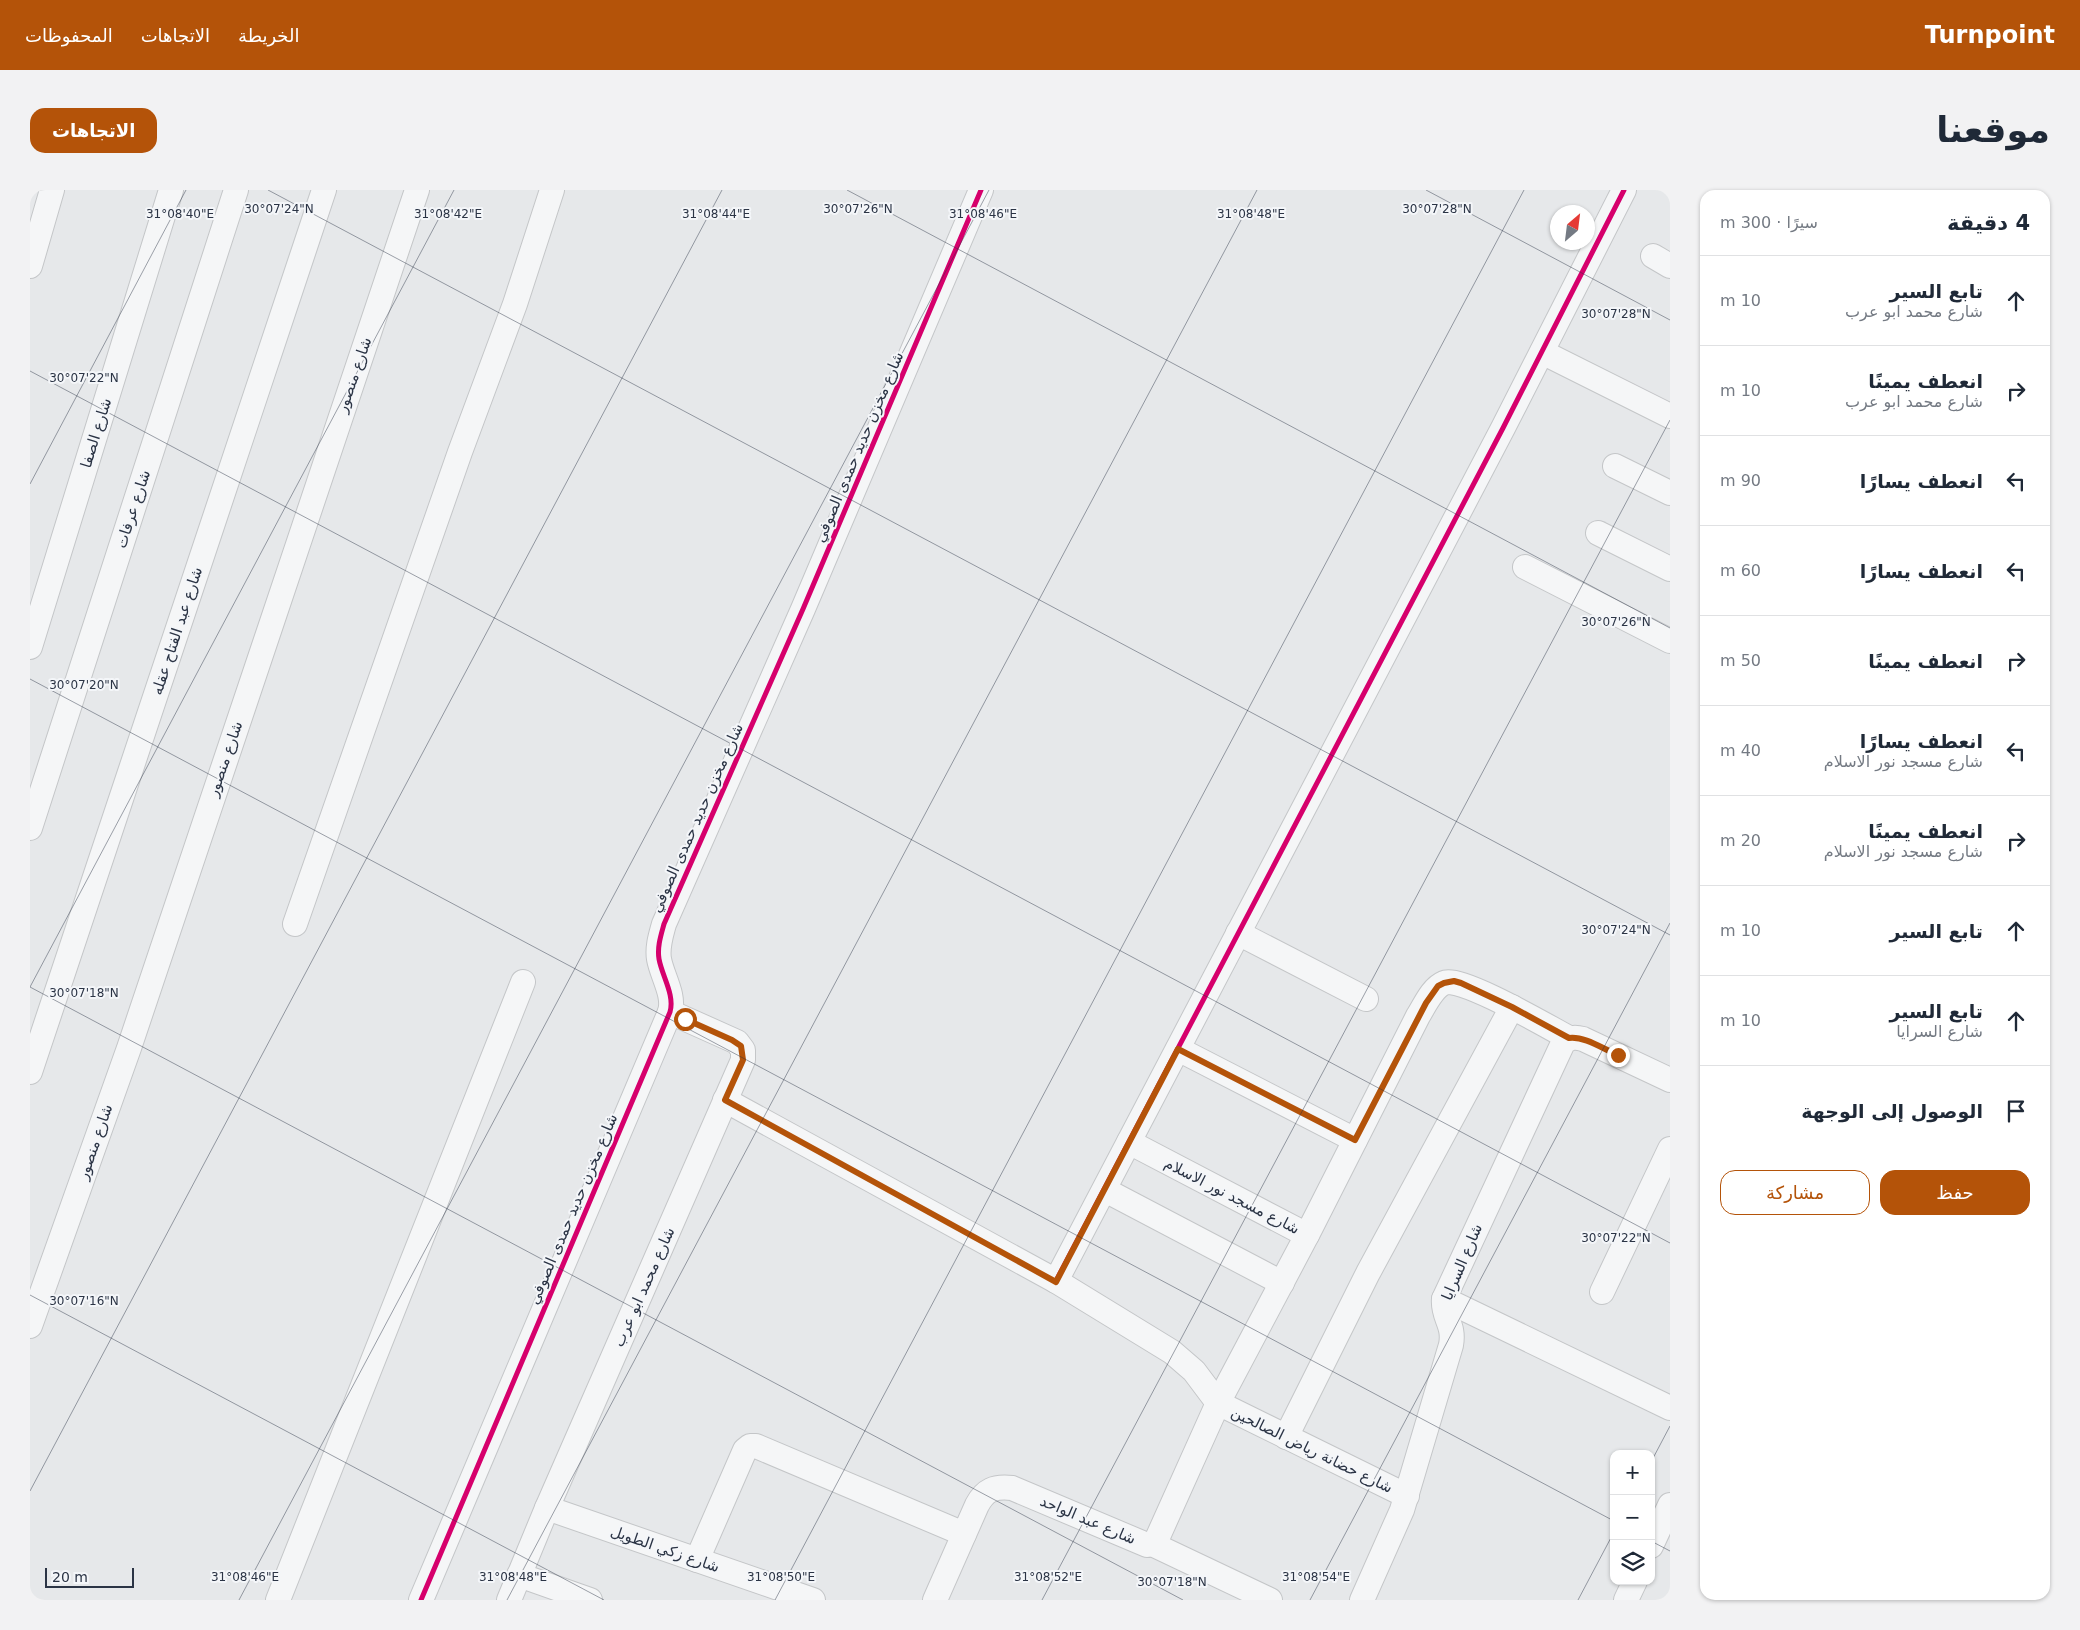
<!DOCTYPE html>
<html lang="ar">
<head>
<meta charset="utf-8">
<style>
	:root { --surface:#fff; --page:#f2f2f3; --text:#1f2937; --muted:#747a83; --line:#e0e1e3; --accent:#b45309 }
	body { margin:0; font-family:"DejaVu Sans","Noto Sans Arabic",sans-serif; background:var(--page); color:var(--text); direction:rtl }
	.controls { position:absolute; right:15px; bottom:15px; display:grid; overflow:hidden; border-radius:10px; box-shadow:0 1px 4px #0004 }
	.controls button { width:45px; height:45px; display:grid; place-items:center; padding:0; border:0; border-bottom:1px solid var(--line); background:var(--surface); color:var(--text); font:25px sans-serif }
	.compass { position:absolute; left:1520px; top:15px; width:45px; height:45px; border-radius:50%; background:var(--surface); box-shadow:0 1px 4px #0004; rotate:28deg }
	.scale { position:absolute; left:15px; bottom:12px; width:89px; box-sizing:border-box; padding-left:5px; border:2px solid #2b3445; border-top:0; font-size:14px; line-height:18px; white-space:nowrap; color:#2b3445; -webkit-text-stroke:4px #f4f6f9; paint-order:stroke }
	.stop { position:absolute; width:15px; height:15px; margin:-11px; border:4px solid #b45309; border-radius:50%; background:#fff }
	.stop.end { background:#b45309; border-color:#fff; box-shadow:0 1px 5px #0008 }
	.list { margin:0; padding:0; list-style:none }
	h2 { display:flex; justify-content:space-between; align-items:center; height:65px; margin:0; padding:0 20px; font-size:21px }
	h2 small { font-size:16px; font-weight:400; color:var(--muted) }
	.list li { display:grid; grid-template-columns:32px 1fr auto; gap:15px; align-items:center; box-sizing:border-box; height:90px; padding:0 20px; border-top:1px solid var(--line) }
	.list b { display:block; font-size:19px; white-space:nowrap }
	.list p { margin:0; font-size:16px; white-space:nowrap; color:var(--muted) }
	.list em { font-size:16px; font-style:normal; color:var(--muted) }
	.actions { display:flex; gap:10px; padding:15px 20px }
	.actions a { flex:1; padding:11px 0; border:1px solid var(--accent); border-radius:15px; text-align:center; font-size:18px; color:var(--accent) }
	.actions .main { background:var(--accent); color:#fff }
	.icon { flex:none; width:28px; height:28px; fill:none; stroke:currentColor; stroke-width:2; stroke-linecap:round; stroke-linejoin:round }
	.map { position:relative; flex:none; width:1640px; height:1410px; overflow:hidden; direction:ltr; border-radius:15px }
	header { display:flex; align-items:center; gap:30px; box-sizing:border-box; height:70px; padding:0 25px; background:var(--accent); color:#fff }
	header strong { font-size:24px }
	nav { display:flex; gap:28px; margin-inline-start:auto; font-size:18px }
	.intro { display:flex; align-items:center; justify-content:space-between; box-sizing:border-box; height:120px; padding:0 30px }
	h1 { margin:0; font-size:35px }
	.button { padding:12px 22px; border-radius:15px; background:var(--accent); color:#fff; font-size:18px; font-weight:700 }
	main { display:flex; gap:30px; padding:0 30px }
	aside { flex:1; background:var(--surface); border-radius:15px; box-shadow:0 1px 4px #0004 }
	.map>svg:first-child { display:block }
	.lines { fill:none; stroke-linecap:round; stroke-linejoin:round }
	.street-casing { stroke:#c4c6c8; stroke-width:26 }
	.street { stroke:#f5f6f7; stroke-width:24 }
	.cycleway-casing { stroke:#f4f6f9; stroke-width:8 }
	.cycleway { stroke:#d6006c; stroke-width:5 }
	.route { stroke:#b45309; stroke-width:6 }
	.ticks { fill:none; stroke:#2b3445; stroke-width:1; stroke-opacity:0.45 }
	.labels { text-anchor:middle; stroke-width:4; stroke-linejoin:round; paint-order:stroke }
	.street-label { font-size:15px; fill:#2b3445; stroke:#f4f6f9 }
	.ticks-label { font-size:12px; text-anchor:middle; fill:#2b3445; stroke:#f4f6f9; stroke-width:4; stroke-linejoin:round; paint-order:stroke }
</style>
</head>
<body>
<header>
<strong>Turnpoint</strong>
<nav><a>الخريطة</a><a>الاتجاهات</a><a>المحفوظات</a></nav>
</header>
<div class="intro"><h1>موقعنا</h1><a class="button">الاتجاهات</a></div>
<main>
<aside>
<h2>4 دقيقة<small>سيرًا · 300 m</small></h2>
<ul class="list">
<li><svg class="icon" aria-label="ahead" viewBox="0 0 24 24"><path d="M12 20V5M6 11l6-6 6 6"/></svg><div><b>تابع السير</b><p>شارع محمد ابو عرب</p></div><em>10 m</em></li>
<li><svg class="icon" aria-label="right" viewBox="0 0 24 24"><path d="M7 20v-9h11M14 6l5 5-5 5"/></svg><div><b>انعطف يمينًا</b><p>شارع محمد ابو عرب</p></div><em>10 m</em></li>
<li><svg class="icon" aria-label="left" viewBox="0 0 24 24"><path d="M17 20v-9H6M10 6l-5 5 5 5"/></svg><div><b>انعطف يسارًا</b></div><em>90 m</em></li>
<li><svg class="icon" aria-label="left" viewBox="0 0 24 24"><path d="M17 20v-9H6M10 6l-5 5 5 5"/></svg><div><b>انعطف يسارًا</b></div><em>60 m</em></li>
<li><svg class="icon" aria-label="right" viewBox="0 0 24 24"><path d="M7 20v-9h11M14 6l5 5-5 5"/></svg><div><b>انعطف يمينًا</b></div><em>50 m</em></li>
<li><svg class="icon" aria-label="left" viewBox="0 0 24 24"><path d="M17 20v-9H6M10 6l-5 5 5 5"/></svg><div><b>انعطف يسارًا</b><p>شارع مسجد نور الاسلام</p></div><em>40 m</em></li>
<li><svg class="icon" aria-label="right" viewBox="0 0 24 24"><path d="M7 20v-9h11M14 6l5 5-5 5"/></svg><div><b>انعطف يمينًا</b><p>شارع مسجد نور الاسلام</p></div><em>20 m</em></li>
<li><svg class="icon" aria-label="ahead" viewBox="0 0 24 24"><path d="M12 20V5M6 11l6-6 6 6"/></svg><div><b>تابع السير</b></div><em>10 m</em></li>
<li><svg class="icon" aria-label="ahead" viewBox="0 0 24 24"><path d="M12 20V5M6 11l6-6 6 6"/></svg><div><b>تابع السير</b><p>شارع السرايا</p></div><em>10 m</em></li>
<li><svg class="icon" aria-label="arrive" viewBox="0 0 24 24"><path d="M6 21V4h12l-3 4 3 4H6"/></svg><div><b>الوصول إلى الوجهة</b></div></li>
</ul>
<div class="actions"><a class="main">حفظ</a><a>مشاركة</a></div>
</aside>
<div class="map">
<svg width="1640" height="1410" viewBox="0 0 1640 1410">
	<rect width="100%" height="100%" fill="#e6e8ea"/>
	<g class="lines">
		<defs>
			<g id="street">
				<path d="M1623,66L1640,76"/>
				<path d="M0,76L22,0"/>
				<path d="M1512,162L1640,226"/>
				<path d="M1585,276L1640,303"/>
				<path d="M1568,343L1640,379"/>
				<path d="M1495,377L1640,451"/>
				<path d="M0,457L141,0"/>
				<path d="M0,638L206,0"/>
				<path d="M265,734L430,262L485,114L522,0"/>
				<path d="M1208,743L1336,809"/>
				<path d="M1148,859L1325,950"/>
				<path d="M0,882L294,0"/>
				<path d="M695,910L1026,1091L1142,1162L1164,1181L1188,1213L1377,1306"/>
				<path d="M1099,952L1277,1045L1388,826C1395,815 1402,798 1414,793C1430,785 1520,838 1539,848"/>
				<path d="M1075,1000L1252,1093"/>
				<path d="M1026,1091L1473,238L1594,0"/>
				<path d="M1572,1102L1640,959"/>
				<path d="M1414,1109L1640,1218"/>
				<path d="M0,1136L99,858L387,0"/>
				<path d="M1256,1247L1338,1083L1482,817"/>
				<path d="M517,1318L783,1410"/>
				<path d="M1122,1354L1240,1410"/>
				<path d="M1621,1356L1640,1315"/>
				<path d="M667,1370L715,1260L720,1256H726L934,1344"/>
				<path d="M489,1385L560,1410"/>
				<path d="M248,1410L493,792"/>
				<path d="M391,1410L640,822C645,805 632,786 629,769C627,757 631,745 634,734L773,419L951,0"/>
				<path d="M479,1410L517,1318L713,870V860L707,852L640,822"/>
				<path d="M905,1410L947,1315C955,1300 964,1296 982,1298L1117,1355L1126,1351L1188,1213L1277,1045"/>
				<path d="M1332,1410L1372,1320L1421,1155C1425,1134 1412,1127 1414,1109L1533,853C1540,847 1545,847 1553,849L1640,890"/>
				<path d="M1596,1410L1605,1391"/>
			</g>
		</defs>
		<use href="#street" class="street-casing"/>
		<use href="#street" class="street"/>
		<defs>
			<g id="cycleway">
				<path d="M1026,1091L1473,238L1594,0"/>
				<path d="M391,1410L640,822C645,805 632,786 629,769C627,757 631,745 634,734L773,419L951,0"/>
			</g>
		</defs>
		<use href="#cycleway" class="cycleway-casing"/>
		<use href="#cycleway" class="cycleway"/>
	</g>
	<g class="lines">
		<path class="route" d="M655,829L702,850L711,856L713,870L695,910L1026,1092L1148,859L1325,950L1396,813L1408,796L1414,793L1424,791L1431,793L1482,817L1539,848C1555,846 1573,859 1588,865"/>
	</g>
	<path class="ticks" d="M238,0L1640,745M817,0L1640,438M1396,0L1640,130M0,181L1640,1053M0,294L156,0M0,489L1584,1331M0,797L424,0M0,797L1153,1410M0,1105L574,1410M1621,1272L1640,1236M0,1301L692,0M1621,1351L1640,1361M209,1410L959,0M477,1410L1227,0M745,1410L1494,0M1012,1410L1640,230M1280,1410L1640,733M1548,1410L1584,1342"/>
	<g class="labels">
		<g class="street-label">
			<text transform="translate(324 185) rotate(-71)" y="5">شارع منصور</text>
			<text transform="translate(66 243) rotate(-73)" y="5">شارع الصفا</text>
			<text transform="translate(829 257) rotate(-67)" y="5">شارع مخزن حديد حمدى الصوفي</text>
			<text transform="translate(103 319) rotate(-72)" y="5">شارع عرفات</text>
			<text transform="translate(147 441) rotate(-72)" y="5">شارع عبد الفتاح عقله</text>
			<text transform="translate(195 569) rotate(-71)" y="5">شارع منصور</text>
			<text transform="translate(667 628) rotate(-66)" y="5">شارع مخزن حديد حمدى الصوفي</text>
			<text transform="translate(65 952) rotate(-71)" y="5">شارع منصور</text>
			<text transform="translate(1202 1006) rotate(27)" y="5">شارع مسجد نور الاسلام</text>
			<text transform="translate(543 1019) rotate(-67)" y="5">شارع مخزن حديد حمدى الصوفي</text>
			<text transform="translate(1432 1072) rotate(-67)" y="5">شارع السرايا</text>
			<text transform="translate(614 1097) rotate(-66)" y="5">شارع محمد ابو عرب</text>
			<text transform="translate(1282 1260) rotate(26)" y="5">شارع حضانة رياض الصالحين</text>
			<text transform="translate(1058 1330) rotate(23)" y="5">شارع عبد الواحد</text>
			<text transform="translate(635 1359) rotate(19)" y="5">شارع زكي الطويل</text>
		</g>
	</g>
	<g class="ticks-label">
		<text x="249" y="23">30°07'24"N</text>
		<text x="828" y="23">30°07'26"N</text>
		<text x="1407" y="23">30°07'28"N</text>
		<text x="150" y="28">31°08'40"E</text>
		<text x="418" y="28">31°08'42"E</text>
		<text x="686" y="28">31°08'44"E</text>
		<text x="953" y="28">31°08'46"E</text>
		<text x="1221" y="28">31°08'48"E</text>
		<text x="1586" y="128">30°07'28"N</text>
		<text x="54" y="192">30°07'22"N</text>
		<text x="1586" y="436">30°07'26"N</text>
		<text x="54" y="499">30°07'20"N</text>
		<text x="1586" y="744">30°07'24"N</text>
		<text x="54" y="807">30°07'18"N</text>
		<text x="1586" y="1052">30°07'22"N</text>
		<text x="54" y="1115">30°07'16"N</text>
		<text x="215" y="1391">31°08'46"E</text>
		<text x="483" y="1391">31°08'48"E</text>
		<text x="751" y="1391">31°08'50"E</text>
		<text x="1018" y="1391">31°08'52"E</text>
		<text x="1286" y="1391">31°08'54"E</text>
		<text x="1142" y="1396">30°07'18"N</text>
	</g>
</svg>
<div class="controls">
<button>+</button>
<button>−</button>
<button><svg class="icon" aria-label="layers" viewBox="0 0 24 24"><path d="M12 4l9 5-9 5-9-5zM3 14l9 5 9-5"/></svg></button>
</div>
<svg class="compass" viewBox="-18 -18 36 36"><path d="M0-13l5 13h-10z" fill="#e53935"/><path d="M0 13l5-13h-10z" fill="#747a83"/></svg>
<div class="scale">20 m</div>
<div class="stop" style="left:655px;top:829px"></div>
<div class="stop end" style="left:1588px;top:865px"></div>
</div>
</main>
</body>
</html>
